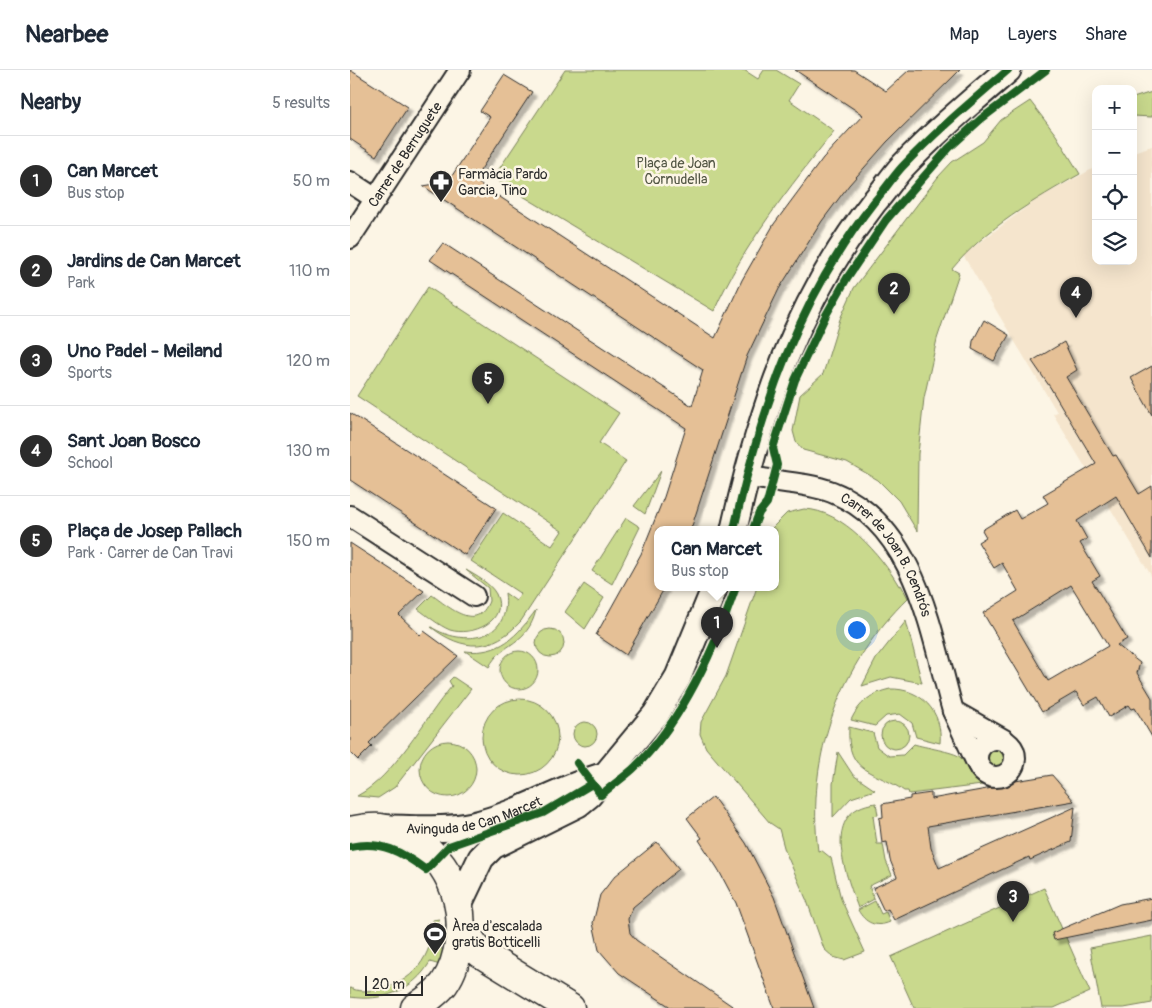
<!DOCTYPE html>
<html lang="en">
<head>
<meta charset="utf-8">
<style>
	:root { --surface:#fff; --page:#f2f2f3; --text:#1f2937; --muted:#747a83; --line:#e0e1e3; --accent:#2b2b2b }
	body { margin:0; font-family:Pangolin,sans-serif; background:var(--page); color:var(--text) }
	.controls { position:absolute; right:15px; top:15px; display:grid; overflow:hidden; border-radius:10px; box-shadow:0 5px 20px #0002 }
	.controls button { width:45px; height:45px; display:grid; place-items:center; padding:0; border:0; border-bottom:1px solid var(--line); background:var(--surface); color:var(--text); font:25px sans-serif }
	.scale { position:absolute; left:15px; bottom:12px; width:58px; box-sizing:border-box; padding-left:5px; border:2px solid #2b2b2b; border-top:0; font-size:14px; line-height:18px; white-space:nowrap; color:#2b2b2b; -webkit-text-stroke:4px #fcf5e5; paint-order:stroke }
	.you { position:absolute; left:506px; top:559px; width:18px; height:18px; margin:-12px; border:4px solid #fff; border-radius:50%; background:#1a73e8; box-shadow:0 0 0 8px #1a73e833 }
	.badge { display:grid; place-items:center; width:32px; height:32px; border-radius:50%; background:var(--accent); color:#fff; font-size:16px; font-weight:700 }
	.pin { position:absolute; translate:-50% -41px; filter:drop-shadow(0 1px 2px #0008) }
	.pin::after { content:''; position:absolute; top:26px; width:18px; height:15px; background:inherit; clip-path:polygon(0 0,100% 0,50% 100%) }
	.popup { position:absolute; left:304px; top:456px; width:125px; height:65px; box-sizing:border-box; display:grid; place-content:center; border-radius:10px; background:var(--surface); filter:drop-shadow(0 1px 4px #0005); font-size:16px; white-space:nowrap; color:var(--muted) }
	.popup b { font-size:19px; color:var(--text) }
	.popup::after { content:''; position:absolute; left:50%; top:100%; margin-left:-10px; border:10px solid transparent; border-top-color:var(--surface) }
	.list { margin:0; padding:0; list-style:none }
	h2 { display:flex; justify-content:space-between; align-items:center; height:65px; margin:0; padding:0 20px; font-size:21px }
	h2 small { font-size:16px; font-weight:400; color:var(--muted) }
	.list li { display:grid; grid-template-columns:32px 1fr auto; gap:15px; align-items:center; box-sizing:border-box; height:90px; padding:0 20px; border-top:1px solid var(--line) }
	.list b { display:block; font-size:19px; white-space:nowrap }
	.list p { margin:0; font-size:16px; white-space:nowrap; color:var(--muted) }
	.list em { font-size:16px; font-style:normal; color:var(--muted) }
	.icon { flex:none; width:28px; height:28px; fill:none; stroke:currentColor; stroke-width:2; stroke-linecap:round; stroke-linejoin:round }
	.map { position:relative; flex:none; width:802px; height:938px; overflow:hidden }
	header { display:flex; align-items:center; gap:30px; box-sizing:border-box; height:70px; padding:0 25px; background:var(--surface); border-bottom:1px solid var(--line) }
	header strong { font-size:24px }
	nav { display:flex; gap:28px; margin-inline-start:auto; font-size:18px }
	main { display:flex }
	aside { flex:1; background:var(--surface) }
	.map>svg:first-child { display:block }
	.built { fill:#f5e5cd }
	.green { fill:#c9d98d; stroke:#7a825c }
	.building { fill:#e5c096; stroke:#2b2b2b; fill-rule:evenodd; filter:url(#shadow) }
	.lines { fill:none; stroke-linecap:round; stroke-linejoin:round }
	.minor-casing { stroke:#2b2b2b; stroke-width:24 }
	.tertiary-casing { stroke:#2b2b2b; stroke-width:29 }
	.primary-casing { stroke:#2b2b2b; stroke-width:31 }
	.minor { stroke:#fcf5e5; stroke-width:20 }
	.tertiary { stroke:#fcf5e5; stroke-width:25 }
	.primary { stroke:#fcf5e5; stroke-width:28 }
	.cycleway-casing { stroke:#fcf5e5; stroke-width:11 }
	.cycleway { stroke:#1b5e20; stroke-width:8 }
	.labels { text-anchor:middle; stroke-width:5; stroke-linejoin:round; paint-order:stroke }
	.street-label { font-size:14px; fill:#2b2b2b; stroke:#fcf5e5 }
	.park-label { font-size:14px; fill:#525644; stroke:#fcf5e5 }
	.poi-label { font-size:14px; fill:#2b2b2b; stroke:#fcf5e5; text-anchor:start }
</style>
</head>
<body>
<header>
<strong>Nearbee</strong>
<nav><a>Map</a><a>Layers</a><a>Share</a></nav>
</header>
<main>
<aside>
<h2>Nearby<small>5 results</small></h2>
<ul class="list">
<li><span class="badge">1</span><div><b>Can Marcet</b><p>Bus stop</p></div><em>50 m</em></li>
<li><span class="badge">2</span><div><b>Jardins de Can Marcet</b><p>Park</p></div><em>110 m</em></li>
<li><span class="badge">3</span><div><b>Uno Padel - Meiland</b><p>Sports</p></div><em>120 m</em></li>
<li><span class="badge">4</span><div><b>Sant Joan Bosco</b><p>School</p></div><em>130 m</em></li>
<li><span class="badge">5</span><div><b>Plaça de Josep Pallach</b><p>Park · Carrer de Can Travi</p></div><em>150 m</em></li>
</ul>
</aside>
<div class="map">
<svg width="802" height="938" viewBox="0 0 802 938">
	<defs>
		<filter id="shadow"><feDropShadow dx="4.5" dy="4.5" stdDeviation="1" flood-color="#0004"/></filter>
	</defs>
	<rect width="100%" height="100%" fill="#fcf5e5"/>
	<filter id="ink" filterUnits="userSpaceOnUse"><feTurbulence type="fractalNoise" baseFrequency=".02" numOctaves="2"/><feDisplacementMap in="SourceGraphic" scale="10" xChannelSelector="R" yChannelSelector="G"/><feConvolveMatrix kernelMatrix="1 2 1 2 8 2 1 2 1" color-interpolation-filters="sRGB"/></filter>
	<g filter="url(#ink)">
		<path class="built" d="M802,76V507L703,344L707,342L613,185L687,129L746,97V191H783V82Z"/>
		<g class="green">
			<path d="M215,0H394L408,9L414,0H426L449,14L439,30L484,61C439,118 394,174 364,241L143,108Z"/>
			<path d="M802,22V47L783,46V28Z"/>
			<path d="M680,31L706,65L730,104C684,130 636,158 602,199L609,203L587,269L574,328L568,384L567,461L549,431L528,410L497,392L453,380L446,372L443,361L450,325L473,304L490,249L504,218L588,107L602,92L633,72L651,50Z"/>
			<path d="M78,217L269,343L249,373L276,391L171,551C143,582 113,582 81,557C113,577 162,571 155,523L166,531L171,524L121,491L153,443L202,476L212,461L7,326Z"/>
			<path d="M311,401L295,444L284,436Z"/>
			<path d="M454,439C493,440 531,485 549,516L551,515L558,528C490,594 456,686 468,781L471,780L481,788L491,829L515,882L494,890L483,887L474,879L457,831L435,781L429,759L420,753L356,678L350,664L351,652L376,606L407,517H426V459H421L437,443Z"/>
			<path d="M276,448L290,457L262,514L242,501Z"/>
			<path d="M116,500C126,506 140,513 146,524C159,551 122,567 100,560C88,555 78,546 68,539L82,525C99,537 127,563 139,531L138,518Z"/>
			<path d="M234,514L254,528L235,559L215,542Z"/>
			<path d="M186,540C178,575 152,572 139,597L115,581C150,585 167,566 186,540Z"/>
			<path d="M556,551L572,613L541,607L512,616L526,589Z"/>
			<circle cx="200" cy="573" r="14"/>
			<circle cx="169" cy="600" r="19"/>
			<path d="M103,607L121,619L45,717L28,728L7,726C45,706 73,650 102,616L99,611Z"/>
			<path d="M540,619C571,618 593,642 590,673L566,667L562,653L550,644L536,646L525,656L501,650C509,633 521,623 540,619Z"/>
			<circle cx="170" cy="667" r="38"/>
			<circle cx="545" cy="665" r="14"/>
			<circle cx="235" cy="664" r="12"/>
			<path d="M499,657L523,663L527,677L539,686L553,685L564,674C573,677 605,682 610,687C619,696 621,707 632,715L559,724L558,721H554C526,700 496,706 499,657Z"/>
			<circle cx="98" cy="699" r="28"/>
			<circle cx="646" cy="689" r="13"/>
			<path d="M488,682L503,705L525,720L501,728L483,747V714Z"/>
			<path d="M526,733L528,745L523,746L527,774H533L536,791L542,805L519,816L524,829L508,838C495,802 470,740 526,733Z"/>
			<path d="M694,818L740,922L704,938H564L541,887Z"/>
			<path d="M525,831L531,844L536,842L540,852C526,858 515,853 508,840Z"/>
			<path d="M89,849L86,876L96,881L90,895L80,892C63,921 32,932 0,927V918C9,922 17,921 27,920C62,914 84,886 83,850Z"/>
			<path d="M802,866V933L774,938H751L740,878Z"/>
		</g>
		<g class="building">
			<path d="M0,0L58,37L26,86L0,69Z"/>
			<path d="M445,0H504L536,21L559,0H610L537,72L499,115L472,151L429,219L397,286L341,459H308V517H315L276,585L246,565L291,484L314,427L336,358L80,190L93,173L342,336L353,300L73,116L98,112L140,47L130,41L154,5L182,22L124,110L365,268L392,210L424,154L473,88L513,45Z"/>
			<path d="M634,250L659,265L644,291L622,279L623,271Z"/>
			<path d="M714,272L727,300L716,307L763,386L766,385L789,424L802,416V488L766,426L727,451L737,469L730,473L750,506L742,511L777,569L767,575L790,593L787,603L802,628V667L785,638L782,639L779,635L759,647L748,627L734,635L726,622L692,642L633,543L668,521L652,493L644,498L628,472L636,467L632,460L665,440L670,449L698,433L693,425L746,394L700,317L682,291ZM721,515L758,576L698,611L663,551Z"/>
			<path d="M802,296V345L781,308Z"/>
			<path d="M0,343L146,438L115,485L0,410Z"/>
			<path d="M0,473L74,521L49,545L70,565L74,561L108,586L19,673L22,676L8,690L0,682Z"/>
			<path d="M702,705L724,731L578,756L581,778L589,798L725,737L721,772L680,790L679,787L544,850L538,839L534,841L523,818L547,807L540,790L537,772L532,773L529,748L533,747L532,734L560,729V726L581,723V729L659,715V712Z"/>
			<path d="M363,727L396,773L424,827L464,938H424L386,833L368,799L349,770L352,768L337,748Z"/>
			<path d="M307,772L329,799L283,837L278,849L280,863L286,870L385,938H322L269,903L249,880L243,853L250,825L265,806Z"/>
			<path d="M802,828V850L704,870L702,863L770,834Z"/>
		</g>
		<g class="lines">
			<defs>
				<g id="minor">
					<path d="M0,112L26,129"/>
					<path id="s1" d="M0,168L110,0"/>
					<path id="s2" d="M396,406C424,412 455,412 482,422C567,455 581,564 603,641L654,670"/>
					<path d="M0,446L124,526"/>
					<path d="M603,641L627,693"/>
					<circle cx="646" cy="688" r="19"/>
				</g>
				<g id="tertiary">
					<path d="M384,459C411,339 447,231 524,132C534,121 542,108 552,97C585,62 622,31 658,0"/>
					<path id="s3" d="M38,758C66,758 95,761 123,755C167,745 206,720 249,707"/>
					<path d="M110,832L131,788L143,776L228,734L239,725L306,644L328,607L365,517"/>
				</g>
				<g id="primary">
					<path d="M0,761C10,759 20,757 30,758C83,764 116,817 110,867C108,883 104,900 94,914C86,924 75,931 65,938"/>
					<path d="M111,857L130,883L220,938"/>
				</g>
			</defs>
			<use href="#minor" class="minor-casing"/>
			<use href="#tertiary" class="tertiary-casing"/>
			<use href="#primary" class="primary-casing"/>
			<use href="#minor" class="minor"/>
			<use href="#tertiary" class="tertiary"/>
			<use href="#primary" class="primary"/>
			<defs>
				<g id="cycleway">
					<path d="M384,459C411,339 447,231 524,132C534,121 542,108 552,97C585,62 622,31 658,0"/>
					<path d="M403,459L409,443L417,433L427,395L423,378L445,310L476,245L497,208L536,150L599,78L631,49L696,0"/>
					<path d="M227,693L251,725C261,716 273,708 283,699C331,654 365,578 386,517"/>
					<path d="M0,777C31,770 52,782 76,800L99,776L193,743L242,714"/>
				</g>
			</defs>
			<use href="#cycleway" class="cycleway-casing"/>
			<use href="#cycleway" class="cycleway"/>
		</g>
	</g>
	<defs>
		<symbol id="pharmacy-pin" viewBox="-11 -11 22 30"><path d="M0 17L-7.5 6A9.5 9.5 0 1 1 7.5 6Z" fill="#2b2b2b" stroke="#fcf5e5"/><path d="M-2-6h4v4h4v4h-4v4h-4v-4h-4v-4h4Z" fill="#fff"/></symbol>
		<symbol id="stadium-pin" viewBox="-11 -11 22 30"><path d="M0 17L-7.5 6A9.5 9.5 0 1 1 7.5 6Z" fill="#2b2b2b" stroke="#fcf5e5"/><path d="M0-5a6.5 5 0 1 0 0 10a6.5 5 0 1 0 0-10ZM-3.5-1.8h7v3.6h-7Z" fill="#fff"/></symbol>
	</defs>
	<g fill-rule="evenodd">
		<use href="#pharmacy-pin" x="77" y="98" width="28" height="38"/>
		<use href="#stadium-pin" x="71" y="850" width="28" height="38"/>
	</g>
	<g class="labels">
		<g class="street-label">
			<text dy="5" stroke="none"><textPath href="#s1" startOffset="100">Carrer de Berruguete</textPath></text>
			<text dy="5" stroke="none"><textPath href="#s2" startOffset="174">Carrer de Joan B. Cendrós</textPath></text>
			<text dy="5" stroke="none"><textPath href="#s3" startOffset="88">Avinguda de Can Marcet</textPath></text>
		</g>
		<g class="park-label">
			<text x="326" y="98">Plaça de Joan<tspan x="326" dy="16">Cornudella</tspan></text>
		</g>
		<g class="poi-label">
			<text x="108" y="109">Farmàcia Pardo<tspan x="108" dy="16">Garcia, Tino</tspan></text>
			<text x="102" y="861">Àrea d'escalada<tspan x="102" dy="16">gratis Botticelli</tspan></text>
		</g>
	</g>
</svg>
<div class="controls">
<button>+</button>
<button>−</button>
<button><svg class="icon" aria-label="locate" viewBox="0 0 24 24"><circle cx="12" cy="12" r="6"/><path d="M12 2v4M12 18v4M2 12h4M18 12h4"/></svg></button>
<button><svg class="icon" aria-label="layers" viewBox="0 0 24 24"><path d="M12 4l9 5-9 5-9-5zM3 14l9 5 9-5"/></svg></button>
</div>
<div class="scale">20 m</div>
<div class="you"></div>
<div class="pin badge" style="left:367px;top:578px">1</div>
<div class="popup"><b>Can Marcet</b>Bus stop</div>
<div class="pin badge" style="left:544px;top:244px">2</div>
<div class="pin badge" style="left:663px;top:852px">3</div>
<div class="pin badge" style="left:726px;top:248px">4</div>
<div class="pin badge" style="left:138px;top:334px">5</div>
</div>
</main>
</body>
</html>
